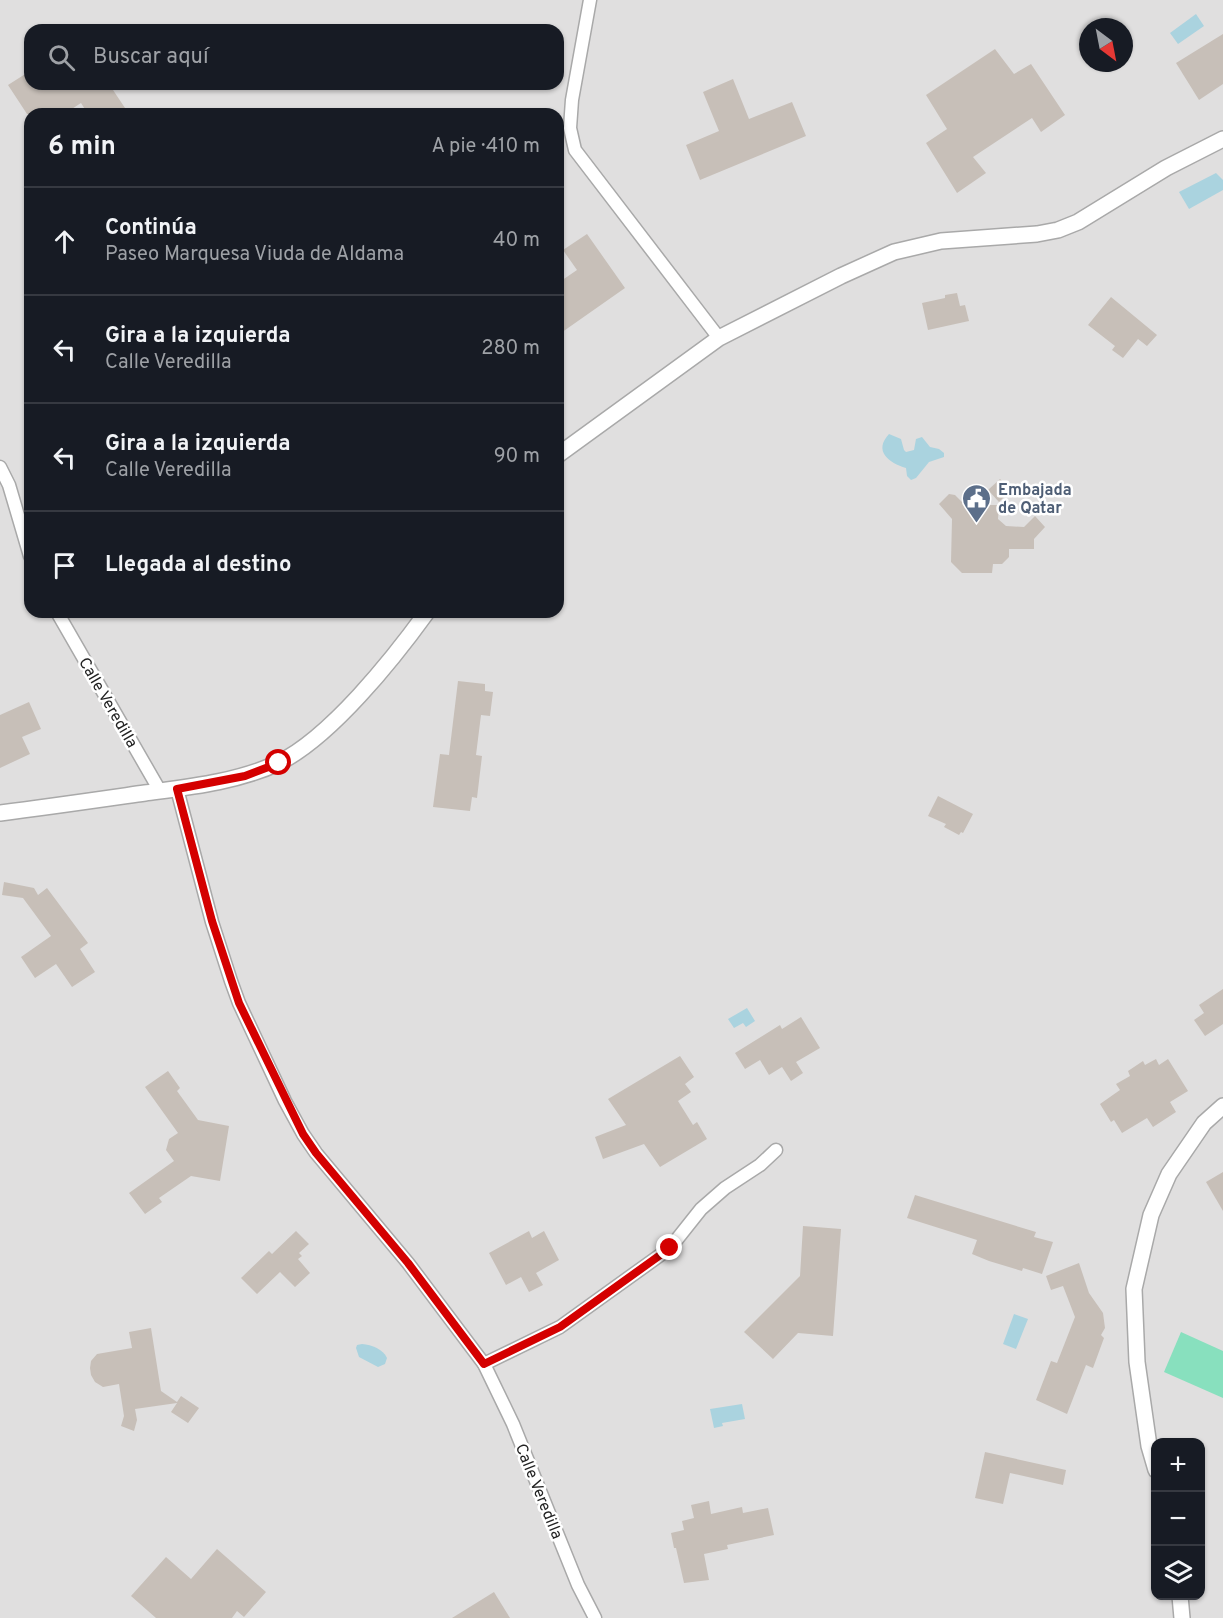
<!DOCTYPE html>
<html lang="es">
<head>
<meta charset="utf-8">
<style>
	:root { --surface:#171b24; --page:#20242c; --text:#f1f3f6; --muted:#9ea1a6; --line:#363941 }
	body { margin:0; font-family:Overpass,sans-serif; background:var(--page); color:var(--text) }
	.controls { position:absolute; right:18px; bottom:18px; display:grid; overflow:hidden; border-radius:12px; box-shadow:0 2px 4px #0004 }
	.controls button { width:54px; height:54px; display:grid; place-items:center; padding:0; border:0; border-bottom:2px solid var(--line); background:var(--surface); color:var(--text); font:30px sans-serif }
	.compass { position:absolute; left:1079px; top:18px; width:54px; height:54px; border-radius:50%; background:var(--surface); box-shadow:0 2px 4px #0004; rotate:148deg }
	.stop { position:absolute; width:18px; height:18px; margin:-14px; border:4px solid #d40000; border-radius:50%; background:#fff }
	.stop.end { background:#d40000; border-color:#fff; box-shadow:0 2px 6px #0008 }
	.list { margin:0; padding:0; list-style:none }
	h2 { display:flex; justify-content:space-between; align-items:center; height:78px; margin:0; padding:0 24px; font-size:26px }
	h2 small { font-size:20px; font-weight:400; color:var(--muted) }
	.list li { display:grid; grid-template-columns:39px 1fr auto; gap:18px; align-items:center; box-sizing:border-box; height:108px; padding:0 24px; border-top:2px solid var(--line) }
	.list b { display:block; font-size:22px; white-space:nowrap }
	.list p { margin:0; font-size:20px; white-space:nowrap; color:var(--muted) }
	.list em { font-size:20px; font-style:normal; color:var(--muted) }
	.icon { flex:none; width:33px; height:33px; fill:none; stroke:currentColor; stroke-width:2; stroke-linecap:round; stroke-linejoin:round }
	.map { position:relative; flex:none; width:1223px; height:1618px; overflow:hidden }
	.search { position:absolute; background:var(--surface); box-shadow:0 2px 4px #0004; left:24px; top:24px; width:540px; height:66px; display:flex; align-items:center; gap:15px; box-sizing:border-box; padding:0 21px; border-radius:18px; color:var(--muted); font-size:22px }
	.panel { position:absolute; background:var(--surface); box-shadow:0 2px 4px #0004; left:24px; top:108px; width:540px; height:510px; border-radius:18px }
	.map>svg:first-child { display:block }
	.residential { fill:#e0dfdf; fill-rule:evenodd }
	.pitch { fill:#88e0be }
	.water { fill:#aad3df }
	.building { fill:#c7bfb8 }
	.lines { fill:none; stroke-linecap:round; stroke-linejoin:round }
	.minor-casing { stroke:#a9a9a9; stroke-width:15 }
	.tertiary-casing { stroke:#a9a9a9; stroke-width:18 }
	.minor { stroke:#fff; stroke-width:12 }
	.tertiary { stroke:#fff; stroke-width:15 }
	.route { stroke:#d40000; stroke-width:8 }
	.labels { text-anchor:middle; stroke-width:5; stroke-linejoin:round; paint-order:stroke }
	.service-label { font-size:16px; font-weight:bold; fill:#4e5e75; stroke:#fff; text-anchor:start }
	.street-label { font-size:16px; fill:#222; stroke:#fff }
</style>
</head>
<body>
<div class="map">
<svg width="1223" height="1618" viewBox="0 0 1223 1618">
	<rect width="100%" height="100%" fill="#f2efe9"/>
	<path class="residential" d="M0,0H1223V1618H0ZM1088,27H1124V63H1088ZM30,30H558V84H30ZM30,114H558V612H30ZM1156,1442H1200V1596H1156Z"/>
	<path class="pitch" d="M1181,1332L1223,1351V1398L1164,1372Z"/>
	<g class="water">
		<path d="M1196,14L1204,26L1178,44L1170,33Z"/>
		<path d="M1216,173L1223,180V190L1189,209L1179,192Z"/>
		<path d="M889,434L901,439L904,450L906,452L914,450L916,439L922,437L930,447L939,449L944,453V457L929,462L916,478L911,480L907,476L906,468C889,463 873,451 889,434Z"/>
		<path d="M747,1008L755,1021L746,1027L743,1023L734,1028L728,1019Z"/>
		<path d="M1014,1314L1028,1319L1016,1349L1003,1344Z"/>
		<path d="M362,1344C372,1345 383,1349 387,1358L385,1364L378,1367L359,1357L356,1348L357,1345Z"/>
		<path d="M742,1404L745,1419L722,1423L723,1426L714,1428L710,1409Z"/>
	</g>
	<g class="building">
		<path d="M1223,34V84L1199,100L1176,63Z"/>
		<path d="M995,49L1014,74L1031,64L1065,115L1041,132L1032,118L973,157L986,173L957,193L926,143L947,129L926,95Z"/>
		<path d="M30,71V84H109L129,114H88L81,103L64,114H27L8,85Z"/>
		<path d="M733,79L749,119L792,102L806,136L700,180L686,145L719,131L703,92Z"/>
		<path d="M587,234L625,288L558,335V283L577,270L563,250Z"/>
		<path d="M957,293L960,306L965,305L969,321L928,330L922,303L945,298V295Z"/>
		<path d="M1111,297L1157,335L1147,346L1138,339L1123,358L1112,350L1115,346L1088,325Z"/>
		<path d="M1000,479L1011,490L999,502L988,490Z"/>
		<path d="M949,494L955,495L965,505H999L998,519L1006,526L1024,527L1035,516L1045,527L1034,539V549H1009V557L1002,564H993L992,573H962L951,562L952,519L939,504Z"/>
		<path d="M458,681L485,684V691L493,692L490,716L481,715L476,755L482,756L477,798L472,797L470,811L433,807L440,754L449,755Z"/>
		<path d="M29,702L41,729L22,737L30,754L0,768V715Z"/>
		<path d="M938,796L973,814L963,833L961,832L959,835L944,827L946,824L928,816Z"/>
		<path d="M4,882L34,888L38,895L47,888L88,943L80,949L95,972L72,987L56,964L35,978L21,957L51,936L23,898L2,895Z"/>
		<path d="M1223,989V1024L1205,1036L1194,1020L1204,1013L1199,1005Z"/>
		<path d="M801,1017L820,1048L796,1062L803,1073L791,1081L782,1067L769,1075L760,1060L745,1069L735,1053L780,1025L782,1029Z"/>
		<path d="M680,1056L694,1077L685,1084L691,1092L678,1101L693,1125L697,1122L707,1139L660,1167L644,1144L603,1159L595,1137L626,1125L608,1099Z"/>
		<path d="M1156,1059L1159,1065L1168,1059L1188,1091L1170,1102L1176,1112L1153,1127L1147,1118L1122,1133L1114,1120L1111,1122L1100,1104L1120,1090L1116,1084L1130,1076L1128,1071L1143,1061L1145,1065Z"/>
		<path d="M168,1071L180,1088L177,1091L198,1120L229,1126L220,1181L191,1176L159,1198L162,1202L145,1214L129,1193L174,1161L166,1150L169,1139L178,1133L145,1087Z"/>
		<path d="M1223,1172V1211L1206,1182Z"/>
		<path d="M915,1195L1036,1232L1034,1237L1053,1242L1042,1274L1023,1268L1022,1271L989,1261L972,1254L977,1240L907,1218Z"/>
		<path d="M803,1226L841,1229L833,1336L798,1333L773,1359L744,1332L800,1276Z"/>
		<path d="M296,1231L309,1244L299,1253L302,1256L298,1259L310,1273L295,1287L280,1272L257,1294L241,1278L269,1251L272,1254Z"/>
		<path d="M529,1231L532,1238L544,1231L559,1260L536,1273L543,1285L529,1292L521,1277L506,1285L489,1253Z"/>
		<path d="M1079,1263L1089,1293L1103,1313L1105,1328L1101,1335L1104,1338L1093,1368L1086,1365L1067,1414L1036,1400L1051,1361L1057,1363L1075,1317L1063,1286L1051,1290L1046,1276Z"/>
		<path d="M151,1328L161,1391L177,1402L181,1396L199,1408L188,1423L171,1412L177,1403L135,1409L137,1420L134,1431L121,1426L124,1416L119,1384L103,1387L95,1382L91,1375L90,1368L91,1361L97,1354L132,1348L129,1332Z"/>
		<path d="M985,1452L1066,1470L1063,1485L1010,1473L1003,1504L975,1498Z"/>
		<path d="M709,1501L711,1514L742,1507L743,1513L768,1508L774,1535L727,1545L728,1549L704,1554L709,1580L684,1583L676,1548H674L671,1533L684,1530L682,1521L694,1518L691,1505Z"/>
		<path d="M217,1549L266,1592L244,1617L237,1611L232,1618H156L131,1596L166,1557L191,1579Z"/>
		<path d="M494,1592L510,1618H452Z"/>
	</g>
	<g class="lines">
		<defs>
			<g id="minor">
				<path d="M590,0L572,100L570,128L575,150L719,338"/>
				<path d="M0,467L9,485L30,556"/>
				<path d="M57,612L160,791"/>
				<path d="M177,789L212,922L231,981L239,1003L285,1101L303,1134L316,1153L408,1263L484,1364L513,1424L578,1585L595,1618"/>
				<path d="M484,1364L560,1327L670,1248L701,1209L725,1188L760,1165L776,1150"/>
			</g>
			<g id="tertiary">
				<path d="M558,455L719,338L841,276L894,252L941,241L1037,234L1058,230L1078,222L1166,168L1223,139"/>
				<path d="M0,813C48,807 96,800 145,793C189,787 237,782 278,763C330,738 393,659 427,612"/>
				<path d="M1156,1470L1149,1446L1137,1362L1134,1289L1151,1215L1169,1174L1204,1123L1223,1106"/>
				<path d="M1180,1596L1182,1618"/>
			</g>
		</defs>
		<use href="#minor" class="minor-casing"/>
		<use href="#tertiary" class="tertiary-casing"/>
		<use href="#minor" class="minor"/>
		<use href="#tertiary" class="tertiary"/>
	</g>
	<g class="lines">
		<path class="route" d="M279,763L245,776L177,789L212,921L239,1003L303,1134L316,1153L408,1263L484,1364L560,1327L670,1248"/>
	</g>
	<defs>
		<symbol id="civic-pin" viewBox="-11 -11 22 30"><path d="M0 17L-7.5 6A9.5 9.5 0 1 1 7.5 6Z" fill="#5c6f8a" stroke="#fff"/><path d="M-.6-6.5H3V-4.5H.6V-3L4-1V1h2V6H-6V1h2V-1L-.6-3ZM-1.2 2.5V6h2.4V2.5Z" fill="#fff"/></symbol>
	</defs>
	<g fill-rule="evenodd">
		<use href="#civic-pin" x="960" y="482" width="33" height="45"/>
	</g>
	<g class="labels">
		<g class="service-label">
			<text x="998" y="495">Embajada<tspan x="998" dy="18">de Qatar</tspan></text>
		</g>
		<g class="street-label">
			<text transform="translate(109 702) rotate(60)" y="6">Calle Veredilla</text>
			<text transform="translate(540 1491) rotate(68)" y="6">Calle Veredilla</text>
		</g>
	</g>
</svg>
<div class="controls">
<button>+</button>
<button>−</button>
<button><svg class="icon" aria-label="layers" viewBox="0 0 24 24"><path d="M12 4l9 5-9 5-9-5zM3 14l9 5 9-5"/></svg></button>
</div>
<svg class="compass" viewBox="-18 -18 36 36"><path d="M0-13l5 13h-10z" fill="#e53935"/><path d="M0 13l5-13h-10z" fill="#9ea1a6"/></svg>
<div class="stop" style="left:279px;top:763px"></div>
<div class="stop end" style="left:670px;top:1248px"></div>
<div class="search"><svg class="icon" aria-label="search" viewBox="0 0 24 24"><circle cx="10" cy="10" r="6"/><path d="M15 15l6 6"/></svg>Buscar aquí</div>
<section class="panel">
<h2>6 min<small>A pie · 410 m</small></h2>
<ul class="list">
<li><svg class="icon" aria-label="ahead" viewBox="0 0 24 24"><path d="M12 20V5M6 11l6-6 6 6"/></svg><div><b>Continúa</b><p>Paseo Marquesa Viuda de Aldama</p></div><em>40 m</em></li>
<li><svg class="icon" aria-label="left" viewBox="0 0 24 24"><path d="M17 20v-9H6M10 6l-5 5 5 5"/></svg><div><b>Gira a la izquierda</b><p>Calle Veredilla</p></div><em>280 m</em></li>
<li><svg class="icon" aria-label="left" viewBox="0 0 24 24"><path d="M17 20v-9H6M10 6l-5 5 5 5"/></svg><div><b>Gira a la izquierda</b><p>Calle Veredilla</p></div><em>90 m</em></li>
<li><svg class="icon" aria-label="arrive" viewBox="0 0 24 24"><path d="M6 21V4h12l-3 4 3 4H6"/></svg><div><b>Llegada al destino</b></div></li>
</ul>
</section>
</div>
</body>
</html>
